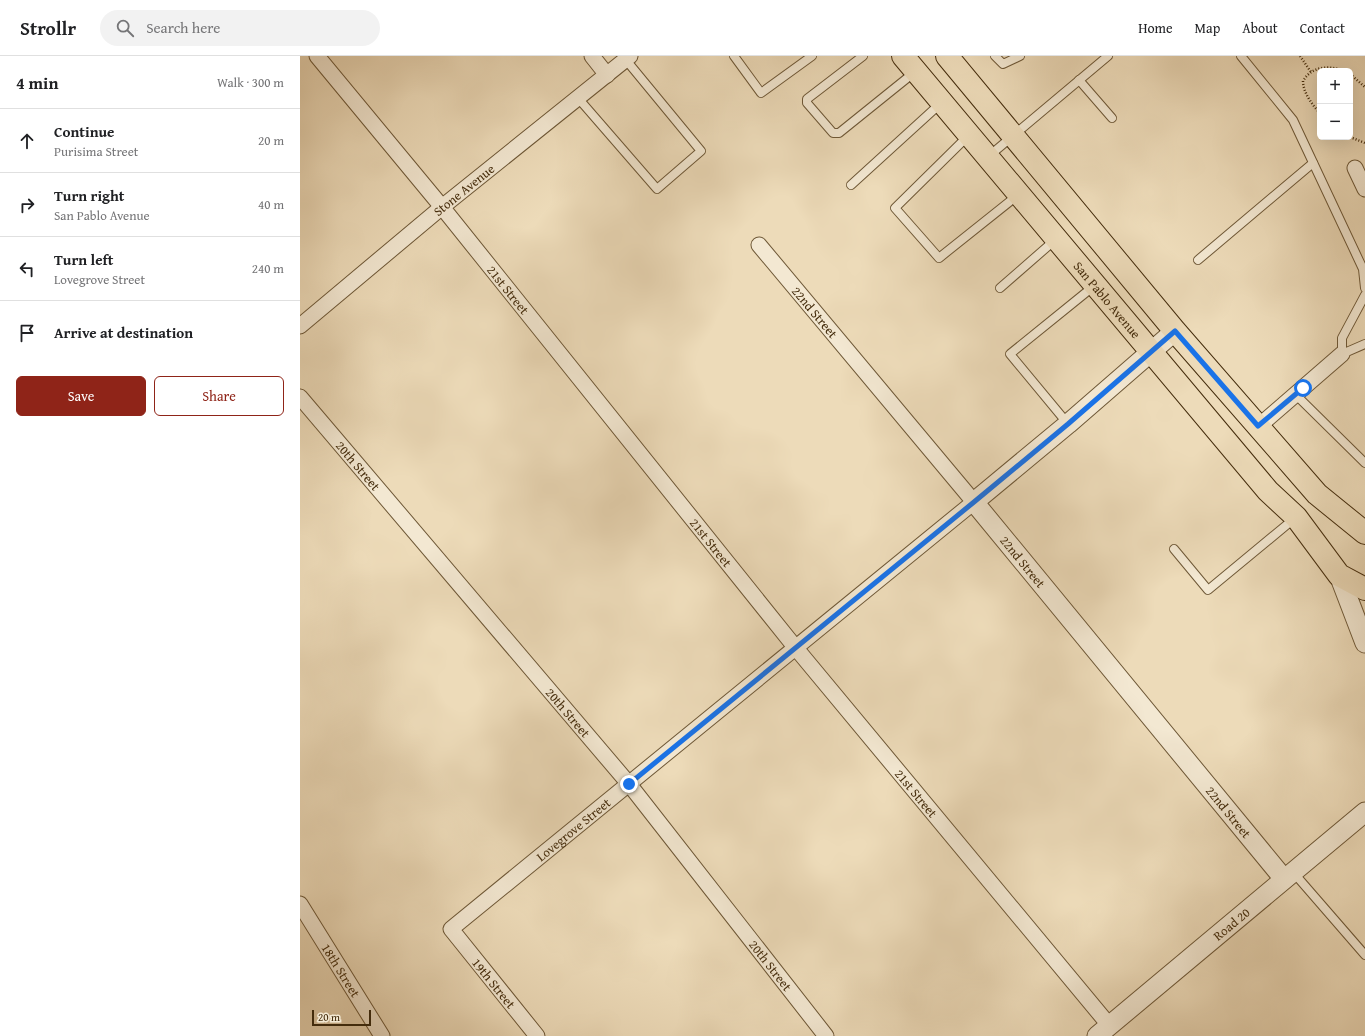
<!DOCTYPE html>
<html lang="en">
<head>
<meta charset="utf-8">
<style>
	:root { --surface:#fff; --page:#f2f2f2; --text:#202124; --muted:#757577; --line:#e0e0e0; --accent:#8f2418 }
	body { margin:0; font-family:"Gentium Book Plus",serif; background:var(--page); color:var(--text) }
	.controls { position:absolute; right:12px; top:12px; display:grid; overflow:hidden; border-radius:6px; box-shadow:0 4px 16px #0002 }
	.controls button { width:36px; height:36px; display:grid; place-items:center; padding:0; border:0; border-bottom:1px solid var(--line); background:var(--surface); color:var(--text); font:20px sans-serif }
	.scale { position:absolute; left:12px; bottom:10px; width:59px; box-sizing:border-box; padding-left:4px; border:2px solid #442c0c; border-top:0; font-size:11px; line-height:14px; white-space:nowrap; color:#442c0c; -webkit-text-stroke:3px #f3e8d2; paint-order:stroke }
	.stop { position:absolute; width:12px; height:12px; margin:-9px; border:3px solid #1a73e8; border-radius:50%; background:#fff }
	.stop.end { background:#1a73e8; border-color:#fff; box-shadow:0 1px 4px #0008 }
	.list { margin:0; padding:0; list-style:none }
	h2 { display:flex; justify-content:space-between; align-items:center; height:52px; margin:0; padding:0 16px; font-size:17px }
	h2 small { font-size:13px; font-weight:400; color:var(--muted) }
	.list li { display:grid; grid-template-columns:26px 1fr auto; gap:12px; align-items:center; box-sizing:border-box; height:64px; padding:0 16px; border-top:1px solid var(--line) }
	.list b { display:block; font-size:15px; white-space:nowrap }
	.list p { margin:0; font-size:13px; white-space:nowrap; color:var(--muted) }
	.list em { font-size:13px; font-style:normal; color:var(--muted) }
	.actions { display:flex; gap:8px; padding:12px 16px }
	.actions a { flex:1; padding:9px 0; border:1px solid var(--accent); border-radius:6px; text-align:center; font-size:14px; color:var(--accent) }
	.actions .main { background:var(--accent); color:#fff }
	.icon { flex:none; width:22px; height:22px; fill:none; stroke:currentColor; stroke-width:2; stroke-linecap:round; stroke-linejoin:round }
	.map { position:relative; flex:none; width:1065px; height:980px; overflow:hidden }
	header { display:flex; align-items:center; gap:24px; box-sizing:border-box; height:56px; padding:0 20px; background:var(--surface); border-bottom:1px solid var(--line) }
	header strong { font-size:19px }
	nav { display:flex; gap:22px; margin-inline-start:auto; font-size:14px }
	.search { width:280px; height:36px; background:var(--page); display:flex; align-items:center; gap:10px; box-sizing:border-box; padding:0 14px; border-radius:22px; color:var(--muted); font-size:15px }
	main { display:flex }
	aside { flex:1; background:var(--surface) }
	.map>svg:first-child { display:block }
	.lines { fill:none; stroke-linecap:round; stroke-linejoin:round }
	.service-casing { stroke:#6e5837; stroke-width:10 }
	.minor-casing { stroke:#6e5837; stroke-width:17 }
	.tertiary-casing { stroke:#6e5837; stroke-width:21 }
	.primary-casing { stroke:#442c0c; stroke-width:24 }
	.path { stroke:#442c0c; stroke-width:2.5; stroke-dasharray:1 2; stroke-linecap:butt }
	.service { stroke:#f3e8d2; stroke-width:8 }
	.minor { stroke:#f3e8d2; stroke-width:15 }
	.tertiary { stroke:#f3e8d2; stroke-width:19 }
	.primary { stroke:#eddbb9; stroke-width:22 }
	.route { stroke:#1a73e8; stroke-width:5 }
	.labels { text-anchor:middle; stroke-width:3; stroke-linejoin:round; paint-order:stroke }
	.street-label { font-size:13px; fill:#442c0c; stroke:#f3e8d2 }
</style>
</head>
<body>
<header>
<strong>Strollr</strong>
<div class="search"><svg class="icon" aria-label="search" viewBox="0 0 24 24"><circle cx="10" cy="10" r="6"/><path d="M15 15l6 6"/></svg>Search here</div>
<nav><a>Home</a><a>Map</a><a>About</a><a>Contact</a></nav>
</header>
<main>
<aside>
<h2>4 min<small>Walk · 300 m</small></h2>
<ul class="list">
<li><svg class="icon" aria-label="ahead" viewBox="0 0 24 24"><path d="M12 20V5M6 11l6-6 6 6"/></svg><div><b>Continue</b><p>Purisima Street</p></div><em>20 m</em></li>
<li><svg class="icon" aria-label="right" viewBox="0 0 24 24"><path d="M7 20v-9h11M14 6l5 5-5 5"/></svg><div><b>Turn right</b><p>San Pablo Avenue</p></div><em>40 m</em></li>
<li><svg class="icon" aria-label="left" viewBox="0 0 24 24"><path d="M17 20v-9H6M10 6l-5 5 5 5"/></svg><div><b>Turn left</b><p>Lovegrove Street</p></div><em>240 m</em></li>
<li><svg class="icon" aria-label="arrive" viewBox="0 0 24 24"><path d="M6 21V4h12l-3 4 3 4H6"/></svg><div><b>Arrive at destination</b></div></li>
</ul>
<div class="actions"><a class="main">Save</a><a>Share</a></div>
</aside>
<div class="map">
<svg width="1065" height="980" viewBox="0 0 1065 980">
	<rect width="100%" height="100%" fill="#eddbb9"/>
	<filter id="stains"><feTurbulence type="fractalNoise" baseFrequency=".005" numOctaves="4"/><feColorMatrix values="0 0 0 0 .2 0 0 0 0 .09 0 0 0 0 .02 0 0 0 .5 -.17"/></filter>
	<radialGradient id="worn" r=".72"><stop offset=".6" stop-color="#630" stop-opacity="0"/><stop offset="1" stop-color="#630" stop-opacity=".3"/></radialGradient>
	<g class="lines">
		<defs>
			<g id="service">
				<path d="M434,0L461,37L512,0"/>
				<path d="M563,0L507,43V47L533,77H539L616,15"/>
				<path d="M695,0L703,8L720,0"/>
				<path d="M941,0L993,64L1063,213L1065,232"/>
				<path d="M779,24L812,62"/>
				<path d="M278,42L357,133L401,95L326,4"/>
				<path d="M669,79L595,152L639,202L718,139"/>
				<path d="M689,100L808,0"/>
				<path d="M551,129L641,47"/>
				<path d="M898,204L1013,107"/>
				<path d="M700,232L755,184"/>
				<path d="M1065,239L1042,282V298L1065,288"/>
				<path d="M996,339L1065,407"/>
				<path d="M768,368L710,298L794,230"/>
				<path d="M874,493L908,534L995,462"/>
				<path d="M993,816L1065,899"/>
			</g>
			<g id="minor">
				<path id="s1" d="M17,0L142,151L495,591L809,969"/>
				<path d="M292,0L307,19"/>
				<path d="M1055,112L1065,133"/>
				<path id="s2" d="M0,270L142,151L330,0"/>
				<path id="s3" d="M0,341L329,728L526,980"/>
				<path d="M959,370L1042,298"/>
				<path id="s4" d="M0,848L82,980"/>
				<path id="s5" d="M237,980L151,873L674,446L459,189"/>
			</g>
			<g id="tertiary">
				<path id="s6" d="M875,275L768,368L674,446L984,823"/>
				<path d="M1039,519L1065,587"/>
				<path id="s7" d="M797,980L1065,756"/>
			</g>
			<g id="primary">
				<path id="s8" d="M603,0L968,435L996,461L1039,519L1065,533"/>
				<path d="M647,0L875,275L1017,438L1065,477"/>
			</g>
		</defs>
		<use href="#service" class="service-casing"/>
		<use href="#minor" class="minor-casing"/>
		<use href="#tertiary" class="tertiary-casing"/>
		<use href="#primary" class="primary-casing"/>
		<g class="path">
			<path d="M1000,0L1011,16"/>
			<path d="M1050,18L1065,31"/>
			<path d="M1020,57C1012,49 1003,36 1003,25C1012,10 1029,9 1044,15"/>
			<path d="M1050,81L1065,87"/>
		</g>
		<use href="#service" class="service"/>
		<use href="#minor" class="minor"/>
		<use href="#tertiary" class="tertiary"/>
		<use href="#primary" class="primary"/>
	</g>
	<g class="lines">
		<path class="route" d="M329,728L674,446L768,368L875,275L958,370L1003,332"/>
	</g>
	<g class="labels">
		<g class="street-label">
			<text dy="5" stroke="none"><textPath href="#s2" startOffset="213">Stone Avenue</textPath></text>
			<text dy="5" stroke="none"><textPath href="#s1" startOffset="302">21st Street</textPath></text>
			<text dy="5" stroke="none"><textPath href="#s8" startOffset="318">San Pablo Avenue</textPath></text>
			<text transform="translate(515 256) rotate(50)" y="5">22nd Street</text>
			<text dy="5" stroke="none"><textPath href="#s3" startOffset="90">20th Street</textPath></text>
			<text dy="5" stroke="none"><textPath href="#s1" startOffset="626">21st Street</textPath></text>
			<text dy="5" stroke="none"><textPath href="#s6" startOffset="341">22nd Street</textPath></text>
			<text dy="5" stroke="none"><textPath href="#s3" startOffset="414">20th Street</textPath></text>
			<text dy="5" stroke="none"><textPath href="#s1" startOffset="950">21st Street</textPath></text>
			<text dy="5" stroke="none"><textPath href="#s6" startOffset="665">22nd Street</textPath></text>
			<text dy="5" stroke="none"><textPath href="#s5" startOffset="295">Lovegrove Street</textPath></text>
			<text dy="5" stroke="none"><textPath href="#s7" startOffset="175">Road 20</textPath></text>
			<text dy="5" stroke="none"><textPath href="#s3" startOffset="738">20th Street</textPath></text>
			<text dy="5" stroke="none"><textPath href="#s4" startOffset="78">18th Street</textPath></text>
			<text transform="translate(194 927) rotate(51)" y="5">19th Street</text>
		</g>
	</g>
	<rect width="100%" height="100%" filter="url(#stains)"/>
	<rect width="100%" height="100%" fill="url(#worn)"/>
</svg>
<div class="controls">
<button>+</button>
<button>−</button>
</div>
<div class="scale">20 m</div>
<div class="stop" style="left:1003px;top:332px"></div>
<div class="stop end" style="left:329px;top:728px"></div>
</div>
</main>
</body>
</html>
